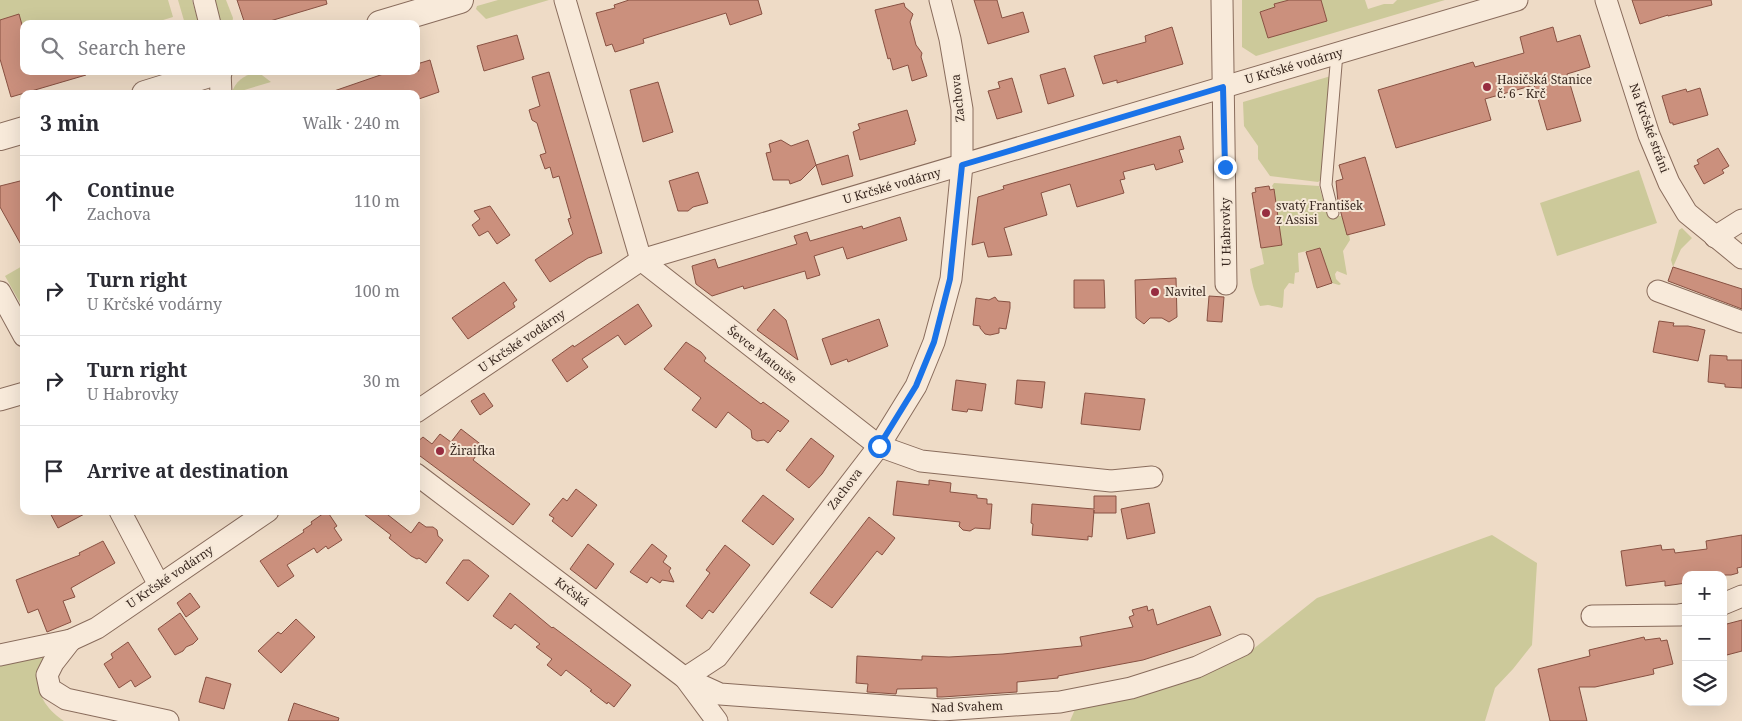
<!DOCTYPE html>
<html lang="en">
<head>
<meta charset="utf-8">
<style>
	:root { --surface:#fff; --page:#f2f2f3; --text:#2b2b33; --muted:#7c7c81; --line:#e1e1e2 }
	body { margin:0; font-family:"Noto Serif",serif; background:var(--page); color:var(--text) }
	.controls { position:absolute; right:15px; bottom:15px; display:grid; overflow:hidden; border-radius:10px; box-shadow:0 5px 20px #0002 }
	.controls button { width:45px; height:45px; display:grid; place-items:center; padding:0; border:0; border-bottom:1px solid var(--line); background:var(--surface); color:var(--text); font:25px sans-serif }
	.stop { position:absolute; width:15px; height:15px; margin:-11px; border:4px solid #1a73e8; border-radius:50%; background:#fff }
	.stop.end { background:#1a73e8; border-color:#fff; box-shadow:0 1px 5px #0008 }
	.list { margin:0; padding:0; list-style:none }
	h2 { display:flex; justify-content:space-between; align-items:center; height:65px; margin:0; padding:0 20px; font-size:21px }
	h2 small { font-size:16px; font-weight:400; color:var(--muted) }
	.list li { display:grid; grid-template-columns:32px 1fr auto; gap:15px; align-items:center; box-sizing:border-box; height:90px; padding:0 20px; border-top:1px solid var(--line) }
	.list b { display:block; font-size:19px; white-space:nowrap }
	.list p { margin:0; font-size:16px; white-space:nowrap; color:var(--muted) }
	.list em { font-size:16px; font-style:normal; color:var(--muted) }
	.icon { flex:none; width:28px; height:28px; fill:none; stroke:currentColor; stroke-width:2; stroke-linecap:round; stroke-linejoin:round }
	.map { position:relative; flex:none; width:1742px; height:721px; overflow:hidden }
	.search { position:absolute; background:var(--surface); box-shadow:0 5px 20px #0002; left:20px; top:20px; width:400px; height:55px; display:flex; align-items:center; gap:12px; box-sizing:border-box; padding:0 18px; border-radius:10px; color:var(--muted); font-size:19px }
	.panel { position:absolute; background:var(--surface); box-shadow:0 5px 20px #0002; left:20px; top:90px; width:400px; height:425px; border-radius:10px }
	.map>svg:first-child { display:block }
	.green { fill:#ccc99a }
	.building { fill:#cb907d; stroke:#885142 }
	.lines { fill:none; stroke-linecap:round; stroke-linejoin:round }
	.service-casing { stroke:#896c5c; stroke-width:13 }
	.minor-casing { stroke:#896c5c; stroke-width:23 }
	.tertiary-casing { stroke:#896c5c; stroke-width:28 }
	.service { stroke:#f8eada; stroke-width:11 }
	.minor { stroke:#f8eada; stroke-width:21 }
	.tertiary { stroke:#f8eada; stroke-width:26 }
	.route { stroke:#1a73e8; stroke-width:6 }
	.poi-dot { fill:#972d40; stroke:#f5e7d6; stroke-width:2 }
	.labels { text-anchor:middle; stroke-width:4; stroke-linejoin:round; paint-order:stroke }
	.street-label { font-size:12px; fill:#392820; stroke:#f5e7d6 }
	.poi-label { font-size:12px; fill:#392820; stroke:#f5e7d6; text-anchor:start }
</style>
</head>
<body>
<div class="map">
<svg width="1742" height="721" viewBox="0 0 1742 721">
	<rect width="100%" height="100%" fill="#eedbc6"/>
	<g class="green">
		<path d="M0,0H168L173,17L150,24H24V32L19,15L0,20Z"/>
		<path d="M178,0H192L199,24H185Z"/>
		<path d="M213,0H226L233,18L232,24H220Z"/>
		<path d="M498,0H549L486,19L476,9L477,6Z"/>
		<path d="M1242,0H1289L1275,4V7L1260,12L1268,38L1327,21L1321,0H1365L1368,9L1384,4H1393L1397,0H1445L1256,56L1242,47Z"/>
		<path d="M258,72L271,82L231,94C236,80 244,75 258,72Z"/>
		<path d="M1331,76L1322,179L1318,182L1270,176L1258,159V146L1244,126L1243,102Z"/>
		<path d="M1639,170L1657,223L1557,256L1540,203Z"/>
		<path d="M1274,183L1319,186L1328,216H1342L1347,234H1349L1350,240L1343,251L1347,275L1337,271L1335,274L1336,279L1341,284L1339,285L1332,283L1320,248L1298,253L1299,272L1295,273L1294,284L1289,283L1284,290L1283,306L1282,308L1268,305L1260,306C1255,294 1251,282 1250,269L1264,264L1261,248L1274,189L1272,186Z"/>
		<path d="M1682,228L1692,238L1681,249L1673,267L1671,260L1679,230Z"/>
		<path d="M24,265V310L5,276Z"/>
		<path d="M1492,535L1537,563L1532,645L1513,669L1495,688L1485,721H1070L1076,707L1202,675L1252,650L1317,598Z"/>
		<path d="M48,651C45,659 40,669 39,678C36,696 50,712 64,721H0V662Z"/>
	</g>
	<g class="building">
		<path d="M237,0H326L327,4L260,24H245Z"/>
		<path d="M629,0H758L762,14L730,25L726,13L643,39L644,43L615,52L612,44L606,46L596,13L615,8L614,5Z"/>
		<path d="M974,0H997L1002,18L1023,12L1029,32L988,44Z"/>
		<path d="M1289,0H1321L1327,21L1268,38L1260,12L1275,7L1274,4Z"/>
		<path d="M1632,0H1711L1712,5L1668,16V15L1640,24Z"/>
		<path d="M904,3L905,7L913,14L910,22L916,45L922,53L921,57L927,76L912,81L908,65L893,70L890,58L888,59L875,10Z"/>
		<path d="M19,14L24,32V71H85L86,75L11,97L0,59V20Z"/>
		<path d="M1172,27L1183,64L1117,83V80L1103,84L1094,56L1146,42L1145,36Z"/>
		<path d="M1553,27L1557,42L1580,35L1590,67L1567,74L1581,121L1547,130L1534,85L1485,99L1491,120L1396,148L1378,90L1473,62L1475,67L1524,53L1520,37Z"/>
		<path d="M517,35L524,59L484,71L477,46Z"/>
		<path d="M430,60L439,92L416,100V94H335L334,91L392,71H419L417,64Z"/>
		<path d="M1065,68L1074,96L1048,104L1040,75Z"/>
		<path d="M549,72L602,253L588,258L550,282L535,260L573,234L568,219L571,218L559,176L553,178L550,167L545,169L540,155L546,153L537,123L532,120L529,110L540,106L532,77Z"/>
		<path d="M1012,78L1022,112L997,119L988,91L1000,88L998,82Z"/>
		<path d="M658,82L673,132L643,142L630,90Z"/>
		<path d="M1700,88L1708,115L1673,125V123H1670L1662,96L1686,89L1687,92Z"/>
		<path d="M907,110L916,141L914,142L915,144L860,160L853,132L860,129L858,124Z"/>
		<path d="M1180,136L1184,149L1179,150L1183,162L1156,170L1154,164L1123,172L1125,179L1120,180L1124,193L1077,207L1070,184L1041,193L1047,215L1004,228L1012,255L988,257L984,242L972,245L978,197L1004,189L1003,186Z"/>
		<path d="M781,140L791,146L808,140L816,165L801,180L790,184L789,180H773L766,153L771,152L769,144Z"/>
		<path d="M1718,148L1729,166L1722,170L1724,173L1704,184L1694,166L1699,164L1697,160Z"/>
		<path d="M848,155L853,176L822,185L816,165Z"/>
		<path d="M1365,157L1385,225L1347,235L1338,202L1336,181L1343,179L1339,165Z"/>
		<path d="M698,172L708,203L693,207L688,211H678L669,181Z"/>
		<path d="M24,180V250L0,207V186Z"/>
		<path d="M1269,186L1270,190L1274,189L1282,245L1261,248L1252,193L1256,192L1255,188Z"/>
		<path d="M490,206L510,235L497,244L488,231L479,236L472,225L480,219L474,211Z"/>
		<path d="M900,217L907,240L847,259L843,247L814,256L820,275L807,279L805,271L744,289L743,286L712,296L696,284L692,266L715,259L718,268L797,244L794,236L807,232L810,241L862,226L863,229Z"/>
		<path d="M1320,248L1332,283L1317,288L1306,252Z"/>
		<path d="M1673,267L1742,289V309L1668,281Z"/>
		<path d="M1176,278L1177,317L1169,322L1162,318H1150L1144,324L1136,318L1135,280Z"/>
		<path d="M1074,280H1104L1105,308H1074Z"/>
		<path d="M504,282L517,300L513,303L515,307L468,339L452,318Z"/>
		<path d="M1209,296L1224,297L1222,322L1207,321Z"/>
		<path d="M995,297L998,301L1010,302V308L1006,329L999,328V333L990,335L985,334L980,328V326L973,325L976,298L989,300Z"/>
		<path d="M638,304L652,326L625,345L618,335L582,359L588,367L567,382L552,360L573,345L574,347Z"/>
		<path d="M774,309L786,320L798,360L757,330Z"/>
		<path d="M879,319L888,346L848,362L847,359L831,365L822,339Z"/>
		<path d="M1659,321L1674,323L1673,326H1688L1705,330L1698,361L1653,352Z"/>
		<path d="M686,342L701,352L706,358L704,361L761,404L763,402L789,421L780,432L778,430L768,443L764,440L757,441L752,438L751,430L728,412L716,428L692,410L701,398L664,369Z"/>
		<path d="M1710,355L1727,356V360H1742V388L1725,387V384L1708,382Z"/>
		<path d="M956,380L986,384L982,411L968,409L967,412L952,410Z"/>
		<path d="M1017,380L1045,382L1042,408L1015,404Z"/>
		<path d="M484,393L493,406L480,415L471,401Z"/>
		<path d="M1085,393L1145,399L1140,430L1081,424Z"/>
		<path d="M461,429L483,446L473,460L530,504L513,525L416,453L417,442L423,437L432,444L440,434L451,442Z"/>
		<path d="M811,438L834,456L822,474L809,488L786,470Z"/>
		<path d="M929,480L951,483L950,492L977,495V498L987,499V504H992L990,529L975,528L970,531L963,530L959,526L960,522L893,515L897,481L929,485Z"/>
		<path d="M576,489L597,505L572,537L552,521L554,518L549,515L563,498L567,501Z"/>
		<path d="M763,495L794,519L773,545L742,521Z"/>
		<path d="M1094,496H1116V513H1094V510L1092,537L1088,536V540L1032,535L1033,524L1031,523L1032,504L1094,509Z"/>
		<path d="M1149,503L1155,533L1127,539L1121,509Z"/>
		<path d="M49,511H90L58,528Z"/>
		<path d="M327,511L337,526L334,528L342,540L328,549L326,546L317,553L314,548L287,565L294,576L278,587L260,561L304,532L303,530L312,524L311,522Z"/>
		<path d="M360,511H383L411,533L419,522L426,527H433L437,530L438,536L443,540L426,563L419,558L417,559L411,556L389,538L391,535Z"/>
		<path d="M869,517L895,538L882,555L877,551L832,608L810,593Z"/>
		<path d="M1742,535V567L1737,568L1738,573L1731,575H1686V583L1665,586V581L1626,586L1621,551L1661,545L1662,550L1674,549L1675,553L1707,549L1706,541Z"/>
		<path d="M103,541L115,563L71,588L75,597L63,601L71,622L47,632L38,609L28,613L16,580L80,555L79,553Z"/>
		<path d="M588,544L614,564L596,589L570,569Z"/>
		<path d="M652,544L667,556L663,562L671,568L669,571L674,582L662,580L660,583L651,577L647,583L630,572Z"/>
		<path d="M725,545L750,565L713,613L709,610L702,619L686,606L710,573L706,570Z"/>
		<path d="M463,560H469L489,576L468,601L446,583Z"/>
		<path d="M190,593L200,607L186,617L177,603Z"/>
		<path d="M510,593L552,628L553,627L631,685L614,707L608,702L607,704L590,691L592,690L566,670L561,676L547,665L552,659L536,647L540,644L515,624L511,629L493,616Z"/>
		<path d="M1147,606L1148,611L1153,609L1157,625L1210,606L1221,635L1143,660L1058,676V678L1017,682V692L942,697H937V688L897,689L896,694L867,692L868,684L856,683L857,656L922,660V656L949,657L1003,654L1082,646L1080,637L1133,627L1129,617L1134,615L1132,610Z"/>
		<path d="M180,613L198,639L193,644L186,647L183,651L175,655L158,629Z"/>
		<path d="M296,619L315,637L281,673L258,651L278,632L281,634Z"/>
		<path d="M1742,620V651L1723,656V625Z"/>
		<path d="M1644,637L1645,640L1660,638L1661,641L1667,640L1673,664L1653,669L1654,674L1595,687H1579L1587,721H1550L1538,669L1590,656L1589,650Z"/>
		<path d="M128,642L151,677L135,687L131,680L119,688L104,664L113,658L111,654Z"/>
		<path d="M206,677L231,684L224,709L199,702Z"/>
		<path d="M294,703L339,718L338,721H288Z"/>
	</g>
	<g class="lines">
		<defs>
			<path id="service" d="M1333,213L1326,185L1337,53"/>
			<g id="minor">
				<path d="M204,0L210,24"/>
				<path d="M565,0L641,260L879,446L921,461L1111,481L1152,477"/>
				<path d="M1222,0L1226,284"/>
				<path d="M1606,0L1649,135L1669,183L1687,213L1742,258"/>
				<path d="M220,71L221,94"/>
				<path d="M1715,237L1742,220"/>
				<path d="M1658,291L1742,322"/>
				<path d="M0,292L24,336"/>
				<path d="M0,400L24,393"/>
				<path d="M416,412L641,260L1517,0"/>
				<path d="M416,474L685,678L717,721"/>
				<path d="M120,511L159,585"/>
				<path d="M1723,604L1742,596"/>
				<path d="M1592,616L1679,615L1686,614"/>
				<path d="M71,640L53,663L47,675L50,689L66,699L168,721"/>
				<path d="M0,655L71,640L97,628L268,511"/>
				<path d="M685,678L717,657L879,446L916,386L934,342L951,279L962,165V109L950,39L940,0"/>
				<path d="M685,678L720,694L942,710L1060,702L1131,688L1197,667L1243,645"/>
			</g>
			<g id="tertiary">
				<path d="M380,24L460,0"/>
				<path d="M145,94L219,71"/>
				<path d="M0,137L24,130"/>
			</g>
		</defs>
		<use href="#service" class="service-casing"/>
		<use href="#minor" class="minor-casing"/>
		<use href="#tertiary" class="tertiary-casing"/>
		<use href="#service" class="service"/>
		<use href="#minor" class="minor"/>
		<use href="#tertiary" class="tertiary"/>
	</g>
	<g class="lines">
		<path class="route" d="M879,446L916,386L934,342L950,279L962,165L1223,87L1225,167"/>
	</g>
	<g class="poi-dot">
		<circle cx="1487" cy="87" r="5"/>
		<circle cx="1266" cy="213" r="5"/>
		<circle cx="1155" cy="292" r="5"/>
		<circle cx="440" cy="451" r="5"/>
	</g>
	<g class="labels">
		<g class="street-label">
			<text transform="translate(1294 66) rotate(-16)" y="4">U Krčské vodárny</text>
			<text transform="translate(958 98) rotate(-96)" y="4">Zachova</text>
			<text transform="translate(1649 128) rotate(70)" y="4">Na Krčské stráni</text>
			<text transform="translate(892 186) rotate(-16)" y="4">U Krčské vodárny</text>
			<text transform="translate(1226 232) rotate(-91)" y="4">U Habrovky</text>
			<text transform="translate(522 341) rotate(-34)" y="4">U Krčské vodárny</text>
			<text transform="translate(762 355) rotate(38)" y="4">Ševce Matouše</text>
			<text transform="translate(845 489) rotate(-53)" y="4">Zachova</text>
			<text transform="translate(170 577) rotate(-34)" y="4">U Krčské vodárny</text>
			<text transform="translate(572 592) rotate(37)" y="4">Krčská</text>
			<text transform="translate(967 707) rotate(-2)" y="4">Nad Svahem</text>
		</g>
		<g class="poi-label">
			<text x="1497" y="84">Hasičská Stanice<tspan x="1497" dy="14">č. 6 - Krč</tspan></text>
			<text x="1276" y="210">svatý František<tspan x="1276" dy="14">z Assisi</tspan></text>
			<text x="1165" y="296">Navitel</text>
			<text x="450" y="455">Žiraifka</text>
		</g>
	</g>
</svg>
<div class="controls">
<button>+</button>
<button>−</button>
<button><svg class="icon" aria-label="layers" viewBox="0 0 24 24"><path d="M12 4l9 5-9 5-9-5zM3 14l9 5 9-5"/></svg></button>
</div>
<div class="stop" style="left:879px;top:446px"></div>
<div class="stop end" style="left:1225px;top:167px"></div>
<div class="search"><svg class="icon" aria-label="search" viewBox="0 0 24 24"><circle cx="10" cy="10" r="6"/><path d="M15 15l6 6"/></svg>Search here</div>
<section class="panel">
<h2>3 min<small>Walk · 240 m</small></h2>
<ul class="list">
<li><svg class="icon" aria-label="ahead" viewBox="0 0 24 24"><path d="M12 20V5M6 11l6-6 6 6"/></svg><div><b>Continue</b><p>Zachova</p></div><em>110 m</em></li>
<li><svg class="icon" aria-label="right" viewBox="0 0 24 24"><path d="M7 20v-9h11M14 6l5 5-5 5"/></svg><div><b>Turn right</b><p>U Krčské vodárny</p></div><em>100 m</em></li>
<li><svg class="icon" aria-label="right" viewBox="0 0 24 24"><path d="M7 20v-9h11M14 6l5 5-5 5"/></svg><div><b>Turn right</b><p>U Habrovky</p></div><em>30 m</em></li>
<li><svg class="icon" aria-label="arrive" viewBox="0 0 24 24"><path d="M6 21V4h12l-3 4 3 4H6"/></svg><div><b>Arrive at destination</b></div></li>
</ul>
</section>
</div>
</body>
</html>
